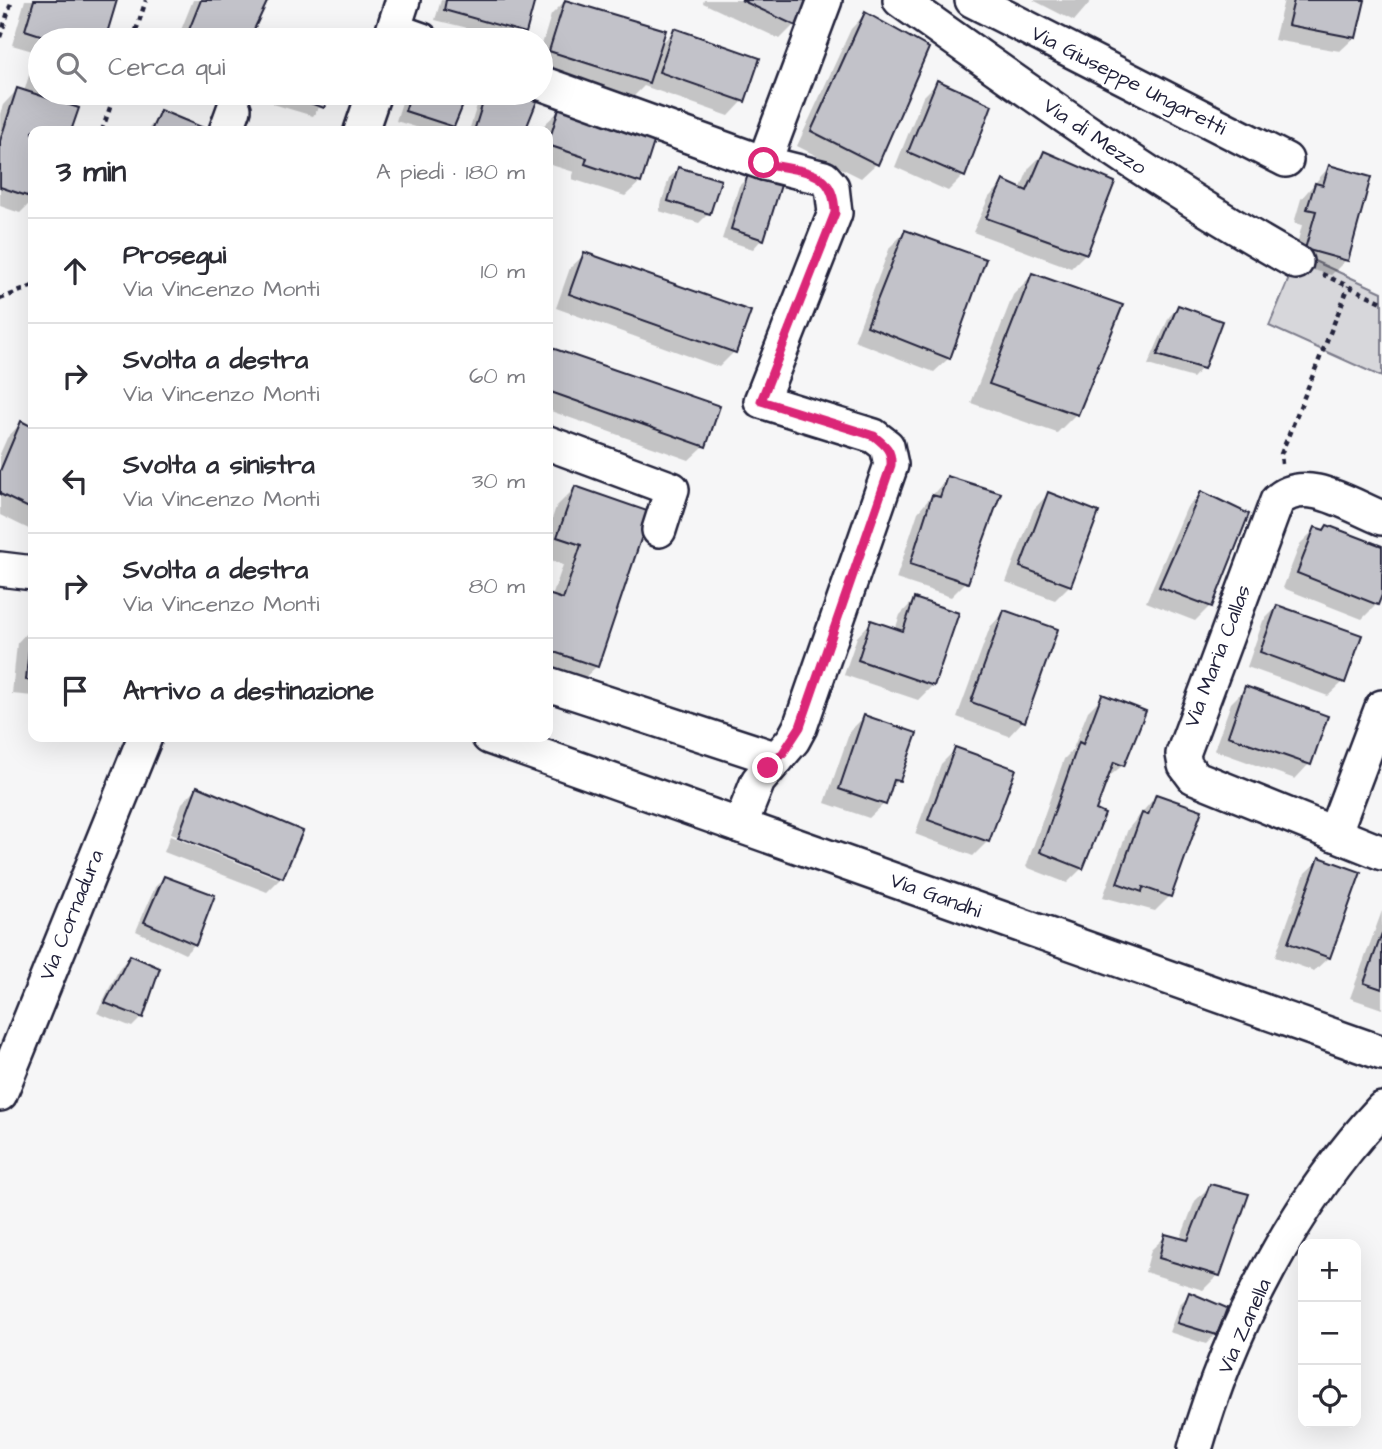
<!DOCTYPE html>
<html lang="it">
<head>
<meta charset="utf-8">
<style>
	:root { --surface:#fff; --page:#f2f2f3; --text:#2b2b33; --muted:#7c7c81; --line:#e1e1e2 }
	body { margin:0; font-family:"Architects Daughter",sans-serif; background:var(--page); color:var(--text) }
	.controls { position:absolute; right:21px; bottom:21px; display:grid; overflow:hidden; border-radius:14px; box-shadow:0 7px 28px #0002 }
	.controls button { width:63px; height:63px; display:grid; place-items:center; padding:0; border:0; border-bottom:2px solid var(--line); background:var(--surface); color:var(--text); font:35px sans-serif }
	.stop { position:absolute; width:21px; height:21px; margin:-16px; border:5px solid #db2777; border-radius:50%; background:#fff }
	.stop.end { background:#db2777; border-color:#fff; box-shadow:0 2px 7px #0008 }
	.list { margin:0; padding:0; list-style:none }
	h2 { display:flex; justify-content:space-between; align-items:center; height:91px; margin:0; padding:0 28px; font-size:30px }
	h2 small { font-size:23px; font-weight:400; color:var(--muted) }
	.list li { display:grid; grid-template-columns:46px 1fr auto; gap:21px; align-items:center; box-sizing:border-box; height:105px; padding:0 28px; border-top:2px solid var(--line) }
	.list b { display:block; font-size:26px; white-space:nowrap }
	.list p { margin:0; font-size:23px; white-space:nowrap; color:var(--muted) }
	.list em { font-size:23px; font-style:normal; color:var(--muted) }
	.icon { flex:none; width:38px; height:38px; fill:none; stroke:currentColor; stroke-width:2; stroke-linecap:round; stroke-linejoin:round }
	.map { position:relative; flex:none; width:1382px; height:1449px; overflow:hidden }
	.search { position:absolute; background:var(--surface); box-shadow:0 7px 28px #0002; left:28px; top:28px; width:525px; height:77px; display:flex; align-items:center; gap:18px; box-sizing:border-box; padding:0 24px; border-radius:38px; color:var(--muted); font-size:26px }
	.panel { position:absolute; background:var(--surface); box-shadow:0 7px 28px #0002; left:28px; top:126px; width:525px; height:616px; border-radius:14px }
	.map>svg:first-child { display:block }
	.green { fill:#d7d7db; stroke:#7c7c8b; stroke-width:2 }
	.shadow { fill:#0003 }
	.building { fill:#c2c2c9; stroke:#22223b; stroke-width:2 }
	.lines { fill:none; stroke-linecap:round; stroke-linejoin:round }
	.minor-casing { stroke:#22223b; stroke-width:38 }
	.path { stroke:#22223b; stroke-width:4.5; stroke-dasharray:5 5; stroke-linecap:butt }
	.minor { stroke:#fff; stroke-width:33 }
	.route { stroke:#db2777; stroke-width:9 }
	.labels { text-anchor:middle; stroke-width:5; stroke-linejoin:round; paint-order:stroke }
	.street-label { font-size:21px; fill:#22223b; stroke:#fff }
</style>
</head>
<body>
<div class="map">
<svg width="1382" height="1449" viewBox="0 0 1382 1449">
	<rect width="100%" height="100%" fill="#f6f6f7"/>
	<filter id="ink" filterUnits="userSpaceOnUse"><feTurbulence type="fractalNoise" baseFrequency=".0143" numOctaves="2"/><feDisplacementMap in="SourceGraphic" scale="14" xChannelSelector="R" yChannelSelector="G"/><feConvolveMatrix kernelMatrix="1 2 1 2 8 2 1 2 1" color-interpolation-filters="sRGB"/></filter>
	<g filter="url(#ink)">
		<path class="green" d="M1299,254L1382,292V377L1269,326Z"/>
		<g class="shadow">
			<path d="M25,0H115L103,40H40V93H87L72,108L76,109L69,131H33V200L20,213L0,206V114L3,105L17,90L24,92L36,52L12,45Z"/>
			<path d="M193,0H266L247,40H177Z"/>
			<path d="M441,0H533L524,32L517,40L435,20Z"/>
			<path d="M566,0L664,31L660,45L675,30L743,101L729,116L644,86L633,97L541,67V48L551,15Z"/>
			<path d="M704,0H806L794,25L780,39L703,3Z"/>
			<path d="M1033,0H1092L1074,21Z"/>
			<path d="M1284,0H1364L1355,37L1340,51L1274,40Z"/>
			<path d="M865,14L876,164L861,178L797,146L851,29Z"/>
			<path d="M938,82L963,176L948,191L895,167L923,97Z"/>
			<path d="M278,93H329L313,116L273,104Z"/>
			<path d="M405,93H463L466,94L452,126L447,131H429L396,121Z"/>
			<path d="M487,93L534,102L524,131H469L478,102Z"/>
			<path d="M560,110L640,182L625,196L572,179L574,172L548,164V131H543L545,124Z"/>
			<path d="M161,112L207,131H147Z"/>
			<path d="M1044,153L1086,253L1071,268L973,232L989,197L1004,182L1020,190L1029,168Z"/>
			<path d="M1329,167L1346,260L1331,275L1292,264L1302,225L1294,223L1301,199Z"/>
			<path d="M679,169L719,181L708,214L699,223L659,211L669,178Z"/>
			<path d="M749,176L762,239L753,249L722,239L739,186Z"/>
			<path d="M905,232L949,358L934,372L854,341L890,247Z"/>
			<path d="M585,254L734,352L719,367L556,308L570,268Z"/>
			<path d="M1032,275L1076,414L1057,433L971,403L1013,295Z"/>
			<path d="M1178,307L1202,368L1193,378L1148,365L1169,317Z"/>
			<path d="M550,349L704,446L689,460L548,410Z"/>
			<path d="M33,375V388L29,386Z"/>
			<path d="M21,423L33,429V531L0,515V454L7,438Z"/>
			<path d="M947,478L966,582L951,597L896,579L918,512Z"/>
			<path d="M575,488L597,666L577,685L548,675V595L552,597L563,565L548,559V531L556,507Z"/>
			<path d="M1202,493L1210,606L1195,621L1146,602L1187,507Z"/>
			<path d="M1048,494L1070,585L1055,600L1006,582L1034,509Z"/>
			<path d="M1315,529L1382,556V590L1377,604L1362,619L1283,588L1300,544Z"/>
			<path d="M914,600L933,685L918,700L844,675L857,637L871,622L895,630L900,615Z"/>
			<path d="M1277,607L1343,682L1328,696L1247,667L1263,621Z"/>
			<path d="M1004,612L1023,721L1009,736L957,717L990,627Z"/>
			<path d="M31,628L33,696L12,694L17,643Z"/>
			<path d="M1246,688L1309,764L1295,779L1214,750L1231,703Z"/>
			<path d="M1103,696L1123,765L1106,779L1093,811L1082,868L1067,883L1026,867L1064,759L1072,751L1088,711Z"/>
			<path d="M864,717L898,780L889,790L884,804L869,818L825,803L850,731Z"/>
			<path d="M956,749L988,841L973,856L915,834L941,764Z"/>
			<path d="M197,788L282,877L267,892L164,852L170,836L277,878V874L171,833L182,803Z"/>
			<path d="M1156,796L1170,896L1155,911L1103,897L1128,829Z"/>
			<path d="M1320,859L1329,957L1314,971L1275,957L1305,873Z"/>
			<path d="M164,878L195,944L185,954L136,931L155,887Z"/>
			<path d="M1382,911V1009L1350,998Z"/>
			<path d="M130,957L158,969L141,1018L132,1027L97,1013L120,967Z"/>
			<path d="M1210,1186L1218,1275L1203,1290L1145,1272L1151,1250L1166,1236L1180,1240L1195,1201Z"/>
			<path d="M1190,1294L1216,1334L1206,1344L1169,1332L1180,1304Z"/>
		</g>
		<g class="building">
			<path d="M34,0H117L105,40H49L50,38L25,30Z"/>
			<path d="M201,0H268L249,40H185Z"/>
			<path d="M446,0H535L526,33L444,10Z"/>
			<path d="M565,0L666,30L649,83L549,51Z"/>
			<path d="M741,0H808L796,26Z"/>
			<path d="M1294,0H1365L1356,38L1288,25Z"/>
			<path d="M865,12L929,48L878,165L811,131Z"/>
			<path d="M674,28L760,58L745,102L659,72Z"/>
			<path d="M306,30L337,40H303Z"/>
			<path d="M937,80L992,105L965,177L908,152Z"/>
			<path d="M17,88L79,108L71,131H33V198L0,187V141Z"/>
			<path d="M282,93H331L324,108Z"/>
			<path d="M411,93H468L454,127L405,111Z"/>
			<path d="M486,93L537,101L525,131H474Z"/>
			<path d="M559,108L655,139L641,183L585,164L587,158L548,145Z"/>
			<path d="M160,110L211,131H151Z"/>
			<path d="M1044,151L1115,182L1087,254L986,218L1003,180L1027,191Z"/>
			<path d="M1329,165L1371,177L1348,261L1305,249L1316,211L1307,209L1315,183L1323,185Z"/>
			<path d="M678,167L721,180L710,214L668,201Z"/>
			<path d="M748,174L781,185L764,240L731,229Z"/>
			<path d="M905,230L986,259L950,359L867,326Z"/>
			<path d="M584,252L751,311L736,353L569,294Z"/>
			<path d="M1032,273L1123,305L1078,415L989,384Z"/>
			<path d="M1178,305L1222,321L1204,369L1157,355Z"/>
			<path d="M549,347L720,406L706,447L548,391Z"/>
			<path d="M21,421L33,427V510L0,494V471Z"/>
			<path d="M947,476L1001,493L968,583L910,564L932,495L940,497Z"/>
			<path d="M575,486L650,512L598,667L548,650V594L563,599L581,545L557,537Z"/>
			<path d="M1201,491L1249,514L1212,607L1159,587Z"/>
			<path d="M1048,492L1099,512L1071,586L1020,567Z"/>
			<path d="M1327,525L1382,546V595L1378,605L1297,573L1315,527L1324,530Z"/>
			<path d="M914,598L959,613L934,686L858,660L871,620L903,631Z"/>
			<path d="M1277,605L1362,635L1345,683L1260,652Z"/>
			<path d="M1004,610L1058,629L1025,722L971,702Z"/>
			<path d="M31,627H33V681L26,680Z"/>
			<path d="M1245,686L1328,716L1311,765L1228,736Z"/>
			<path d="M1102,694L1146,711L1124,766L1114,762L1096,810L1105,814L1083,869L1040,852L1079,742L1083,744Z"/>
			<path d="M864,715L917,733L900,781L894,780L886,805L839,789Z"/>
			<path d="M955,747L1016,769L989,842L928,820Z"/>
			<path d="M197,786L303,831L283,878L178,837Z"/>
			<path d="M1156,794L1202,810L1171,897L1143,887L1142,892L1117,883L1142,813L1148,815Z"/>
			<path d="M1319,857L1361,872L1330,958L1288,943Z"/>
			<path d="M164,876L215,895L196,945L144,922Z"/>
			<path d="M1382,933V989L1364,983Z"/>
			<path d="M130,955L160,968L143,1018L105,1003Z"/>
			<path d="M1210,1184L1249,1194L1220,1276L1159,1258L1165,1234L1188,1240Z"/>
			<path d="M1189,1292L1227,1308L1217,1335L1177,1323Z"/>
		</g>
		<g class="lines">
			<defs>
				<g id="minor">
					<path d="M900,0C1029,92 1158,185 1296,262"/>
					<path d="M972,0L1286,160"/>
					<path d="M394,30L422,40"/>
					<path d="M390,40L403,0"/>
					<path d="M541,83L764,163L824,178L832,187L835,213L761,401L874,436L887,446L891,465L800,727L793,740L758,781L740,826"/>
					<path d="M226,131L234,109"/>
					<path d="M361,131L374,93"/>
					<path d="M764,163L825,0"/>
					<path d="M548,443L672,489L659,530"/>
					<path d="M1382,518C1351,506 1305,474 1277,501L1183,754L1185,765L1194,777L1382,853"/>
					<path d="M0,569L33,573"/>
					<path d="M548,684L777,759"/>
					<path d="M489,737L1382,1053"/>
					<path d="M1334,834L1382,707"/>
					<path d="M0,1094L145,737"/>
					<path d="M1195,1449C1230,1327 1295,1202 1382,1109"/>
				</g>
			</defs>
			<use href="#minor" class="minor-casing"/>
			<g class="path">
				<path d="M0,37L12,0"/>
				<path d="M133,40L146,0"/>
				<path d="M102,131L115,93"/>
				<path d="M1322,274L1382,302"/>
				<path d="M0,299L33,286"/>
				<path d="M1282,464L1281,454L1349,286"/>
			</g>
			<use href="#minor" class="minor"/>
		</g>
	</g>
	<g class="lines" filter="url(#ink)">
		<path class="route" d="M764,163C803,173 834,167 835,213L761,401L874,436C885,445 892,450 891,465L800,727L783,753L768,768"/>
	</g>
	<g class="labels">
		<g class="street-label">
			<text transform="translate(1129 80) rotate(27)" y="7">Via Giuseppe Ungaretti</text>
			<text transform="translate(1095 136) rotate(34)" y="7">Via di Mezzo</text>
			<text transform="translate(1217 656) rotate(-69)" y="7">Via Maria Callas</text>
			<text transform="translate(936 895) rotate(20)" y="7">Via Gandhi</text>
			<text transform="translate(71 915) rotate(-68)" y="7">Via Cornadura</text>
			<text transform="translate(1244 1326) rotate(-66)" y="7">Via Zanella</text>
		</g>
	</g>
</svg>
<div class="controls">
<button>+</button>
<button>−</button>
<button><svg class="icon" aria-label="locate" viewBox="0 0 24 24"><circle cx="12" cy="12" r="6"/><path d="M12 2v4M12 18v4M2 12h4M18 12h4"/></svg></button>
</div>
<div class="stop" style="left:764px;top:163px"></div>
<div class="stop end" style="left:768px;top:768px"></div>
<div class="search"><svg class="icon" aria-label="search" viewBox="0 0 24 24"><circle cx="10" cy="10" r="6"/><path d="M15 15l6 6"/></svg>Cerca qui</div>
<section class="panel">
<h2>3 min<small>A piedi · 180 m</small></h2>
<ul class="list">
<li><svg class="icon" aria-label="ahead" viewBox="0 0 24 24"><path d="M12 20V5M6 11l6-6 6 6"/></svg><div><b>Prosegui</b><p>Via Vincenzo Monti</p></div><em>10 m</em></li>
<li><svg class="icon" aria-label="right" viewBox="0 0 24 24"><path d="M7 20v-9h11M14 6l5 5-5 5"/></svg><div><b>Svolta a destra</b><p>Via Vincenzo Monti</p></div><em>60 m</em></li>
<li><svg class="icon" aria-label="left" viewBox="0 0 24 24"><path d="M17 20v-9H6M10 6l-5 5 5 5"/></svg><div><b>Svolta a sinistra</b><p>Via Vincenzo Monti</p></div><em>30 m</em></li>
<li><svg class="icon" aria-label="right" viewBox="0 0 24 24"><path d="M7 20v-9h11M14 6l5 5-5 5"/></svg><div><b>Svolta a destra</b><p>Via Vincenzo Monti</p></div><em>80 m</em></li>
<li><svg class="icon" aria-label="arrive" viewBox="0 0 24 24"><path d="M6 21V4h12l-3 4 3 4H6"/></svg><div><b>Arrivo a destinazione</b></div></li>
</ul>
</section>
</div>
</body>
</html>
